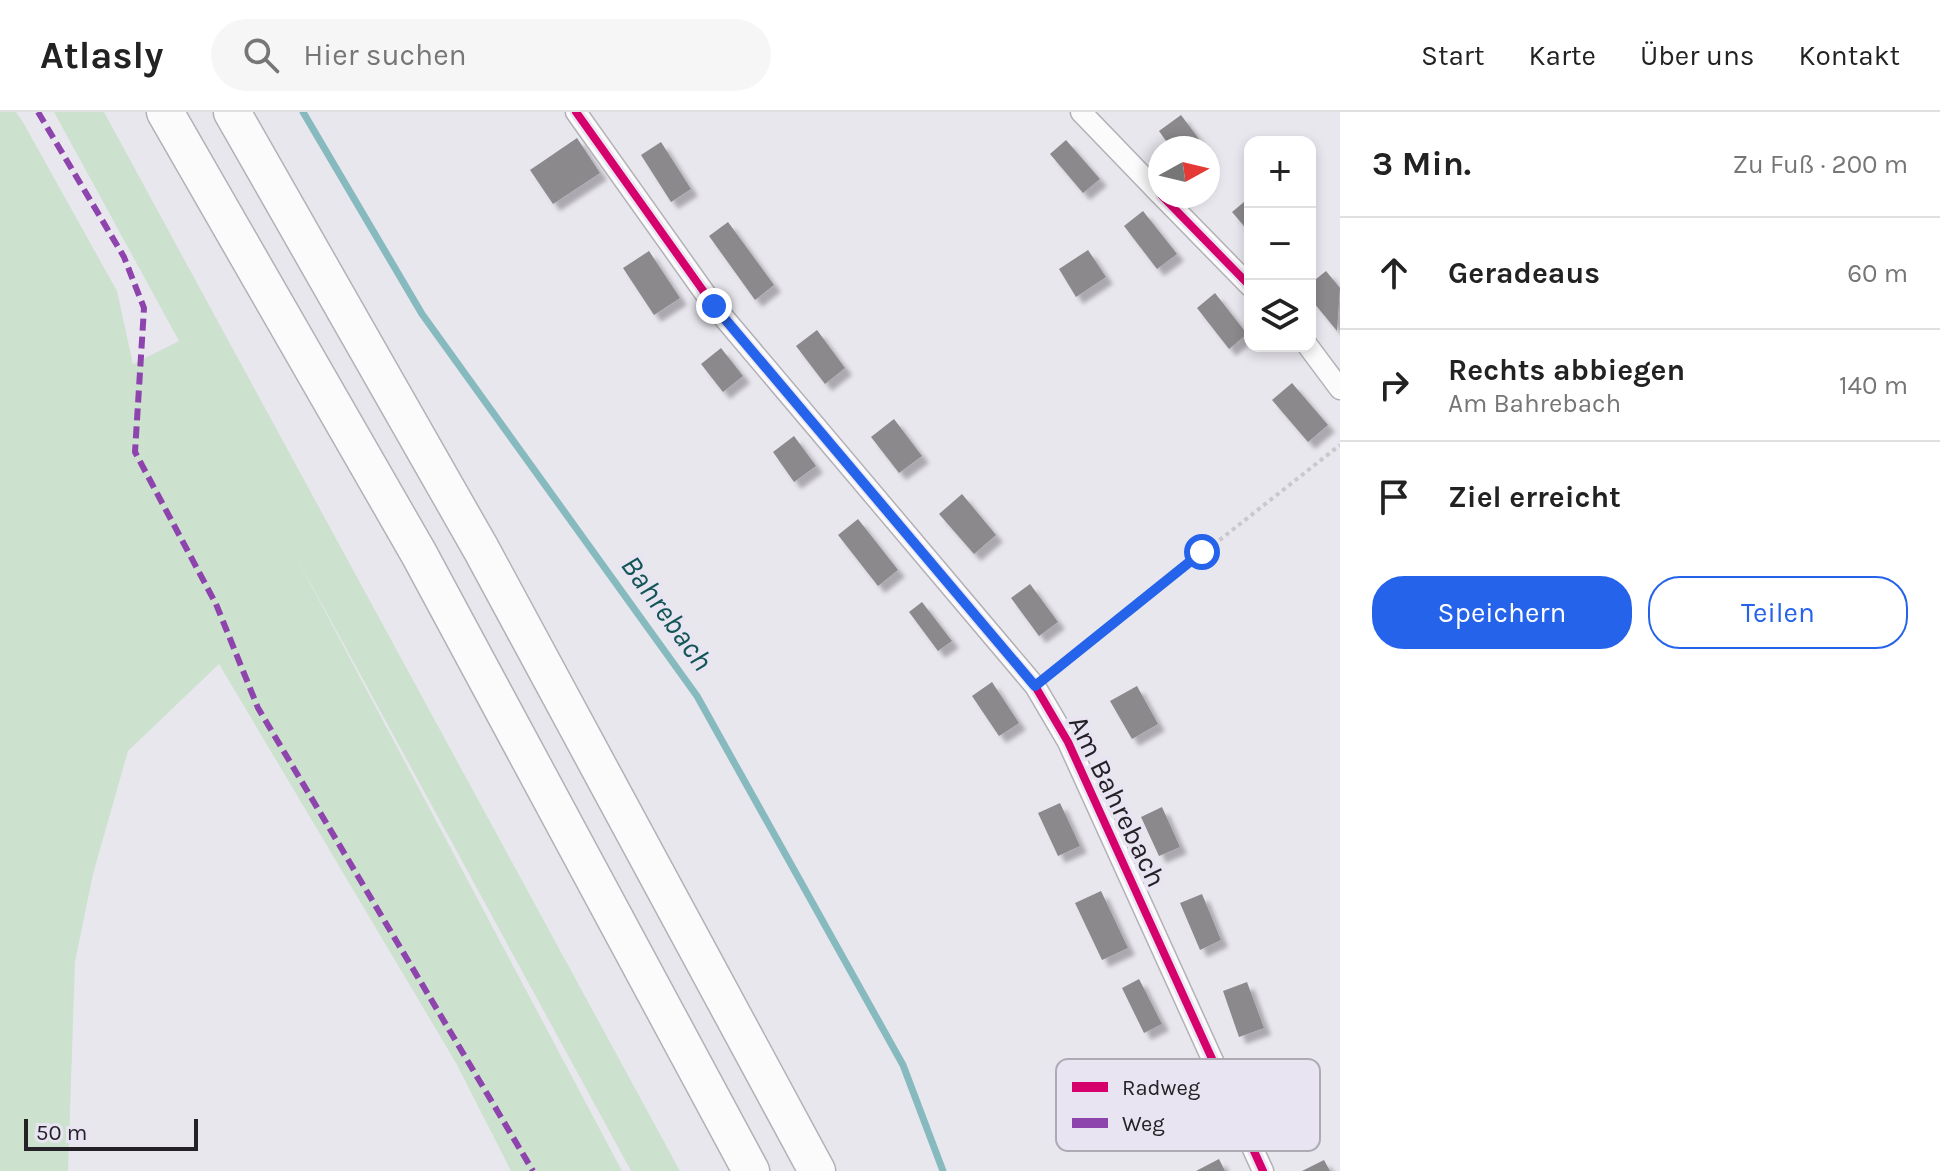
<!DOCTYPE html>
<html lang="de">
<head>
<meta charset="utf-8">
<style>
	:root { --surface:#fff; --page:#f6f6f6; --text:#222; --muted:#767676; --line:#e0e0e0; --accent:#2563eb }
	body { margin:0; font-family:Karla,sans-serif; background:var(--page); color:var(--text) }
	.controls { position:absolute; right:24px; top:24px; display:grid; overflow:hidden; border-radius:16px; box-shadow:0 4px 12px #0003 }
	.controls button { width:72px; height:72px; display:grid; place-items:center; padding:0; border:0; border-bottom:2px solid var(--line); background:var(--surface); color:var(--text); font:40px sans-serif }
	.compass { position:absolute; left:1148px; top:24px; width:72px; height:72px; border-radius:50%; background:var(--surface); box-shadow:0 4px 12px #0003; rotate:82deg }
	.scale { position:absolute; left:24px; bottom:20px; width:174px; box-sizing:border-box; padding-left:8px; border:4px solid #242227; border-top:0; font-size:22px; line-height:28px; white-space:nowrap; color:#242227; -webkit-text-stroke:6px #e8e4f1; paint-order:stroke }
	.stop { position:absolute; width:24px; height:24px; margin:-18px; border:6px solid #2563eb; border-radius:50%; background:#fff }
	.stop.end { background:#2563eb; border-color:#fff; box-shadow:0 2px 8px #0008 }
	.list { margin:0; padding:0; list-style:none }
	h2 { display:flex; justify-content:space-between; align-items:center; height:104px; margin:0; padding:0 32px; font-size:34px }
	h2 small { font-size:26px; font-weight:400; color:var(--muted) }
	.list li { display:grid; grid-template-columns:52px 1fr auto; gap:24px; align-items:center; box-sizing:border-box; height:112px; padding:0 32px; border-top:2px solid var(--line) }
	.list b { display:block; font-size:30px; white-space:nowrap }
	.list p { margin:0; font-size:26px; white-space:nowrap; color:var(--muted) }
	.list em { font-size:26px; font-style:normal; color:var(--muted) }
	.actions { display:flex; gap:16px; padding:24px 32px }
	.actions a { flex:1; padding:18px 0; border:2px solid var(--accent); border-radius:32px; text-align:center; font-size:28px; color:var(--accent) }
	.actions .main { background:var(--accent); color:#fff }
	.icon { flex:none; width:44px; height:44px; fill:none; stroke:currentColor; stroke-width:2; stroke-linecap:round; stroke-linejoin:round }
	.map { position:relative; flex:none; width:1340px; height:1059px; overflow:hidden }
	header { display:flex; align-items:center; gap:48px; box-sizing:border-box; height:112px; padding:0 40px; background:var(--surface); border-bottom:2px solid var(--line) }
	header strong { font-size:38px }
	nav { display:flex; gap:44px; margin-inline-start:auto; font-size:28px }
	.search { width:560px; height:72px; background:var(--page); display:flex; align-items:center; gap:20px; box-sizing:border-box; padding:0 28px; border-radius:44px; color:var(--muted); font-size:30px }
	main { display:flex }
	aside { flex:1; background:var(--surface) }
	.map>svg:first-child { display:block }
	.green { fill:#cce2ce }
	.lines { fill:none; stroke-linecap:round; stroke-linejoin:round }
	.stream { stroke:#86babe; stroke-width:7 }
	.building { fill:#8c898d; filter:url(#shadow) }
	.minor-casing { stroke:#b3b1b6; stroke-width:23 }
	.motorway-casing { stroke:#b3b1b6; stroke-width:39 }
	.path { stroke:#c9c8cc; stroke-width:4; stroke-dasharray:4 4; stroke-linecap:butt }
	.minor { stroke:#fcfbfc; stroke-width:20 }
	.motorway { stroke:#fcfbfc; stroke-width:36 }
	.quiet { stroke:#8e44ad; stroke-width:6; stroke-dasharray:12 6; stroke-linecap:butt }
	.cycleway-casing { stroke:#e8e4f1; stroke-width:13 }
	.cycleway { stroke:#d6006c; stroke-width:8 }
	.route { stroke:#2563eb; stroke-width:10 }
	.labels { text-anchor:middle; stroke-width:8; stroke-linejoin:round; paint-order:stroke }
	.street-label { font-size:28px; fill:#242227; stroke:#e8e4f1 }
	.water-label { font-size:30px; font-style:italic; fill:#135556; stroke:#e8e4f1 }
	.key { fill:#e8e4f1; stroke:#adaab4; stroke-width:2 }
	.key-label { font-size:22px; fill:#242227 }
</style>
</head>
<body>
<header>
<strong>Atlasly</strong>
<div class="search"><svg class="icon" aria-label="search" viewBox="0 0 24 24"><circle cx="10" cy="10" r="6"/><path d="M15 15l6 6"/></svg>Hier suchen</div>
<nav><a>Start</a><a>Karte</a><a>Über uns</a><a>Kontakt</a></nav>
</header>
<main>
<div class="map">
<svg width="1340" height="1059" viewBox="0 0 1340 1059">
	<defs>
		<filter id="shadow"><feDropShadow dx="7" dy="7" stdDeviation="2" flood-color="#0004"/></filter>
	</defs>
	<rect width="100%" height="100%" fill="#e9e7ee"/>
	<path class="green" d="M0,0H16L24,12L117,179L133,252L179,229L54,0H104L680,1059H631L293,439L622,1059H511L456,951L219,552L128,639L93,762L75,850L68,1059H0Z"/>
	<g class="lines">
		<path class="stream" d="M303,0L422,202L697,584L903,953L943,1059"/>
	</g>
	<g class="building">
		<path d="M1181,3L1196,23L1205,36H1171L1159,19Z"/>
		<path d="M577,26L600,61L553,92L530,58Z"/>
		<path d="M1066,28L1100,67L1083,81L1050,42Z"/>
		<path d="M661,30L691,77L671,90L641,43Z"/>
		<path d="M1250,85V121L1232,100Z"/>
		<path d="M1143,99L1177,142L1157,157L1124,114Z"/>
		<path d="M728,110L774,173L755,188L709,124Z"/>
		<path d="M1088,138L1106,165L1076,185L1059,157Z"/>
		<path d="M649,139L680,186L654,203L623,156Z"/>
		<path d="M1326,159L1340,176L1337,219L1310,186V172Z"/>
		<path d="M1215,181L1247,222L1229,237L1197,196Z"/>
		<path d="M817,218L845,256L825,272L796,234Z"/>
		<path d="M721,236L743,264L723,280L701,252Z"/>
		<path d="M1292,271L1328,313L1308,330L1272,288Z"/>
		<path d="M894,307L922,344L899,361L871,325Z"/>
		<path d="M794,324L816,354L794,370L773,340Z"/>
		<path d="M962,382L996,423L974,442L939,402Z"/>
		<path d="M858,407L898,458L878,474L838,423Z"/>
		<path d="M1030,472L1058,510L1039,524L1011,486Z"/>
		<path d="M922,490L952,529L938,539L909,500Z"/>
		<path d="M992,570L1019,611L999,624L972,584Z"/>
		<path d="M1137,574L1158,612L1132,627L1110,589Z"/>
		<path d="M1060,691L1080,734L1058,744L1038,701Z"/>
		<path d="M1162,695L1180,735L1159,744L1141,705Z"/>
		<path d="M1101,779L1128,836L1102,848L1075,791Z"/>
		<path d="M1202,782L1221,828L1200,838L1180,791Z"/>
		<path d="M1139,867L1162,912L1144,921L1122,876Z"/>
		<path d="M1247,870L1264,916L1239,925L1223,879Z"/>
		<path d="M1219,1047L1225,1059H1196Z"/>
		<path d="M1324,1048L1330,1059H1302Z"/>
	</g>
	<g class="lines">
		<defs>
			<g id="minor">
				<path d="M576,0L714,194L1035,574L1068,630L1263,1059"/>
				<path d="M1081,0L1160,82"/>
				<path d="M1162,84L1250,174"/>
				<path d="M1308,234L1340,277"/>
			</g>
			<g id="motorway">
				<path d="M165,0L419,442L751,1059"/>
				<path d="M232,0L481,437L817,1059"/>
			</g>
		</defs>
		<use href="#minor" class="minor-casing"/>
		<use href="#motorway" class="motorway-casing"/>
		<path class="path" d="M1050,562L1340,333"/>
		<use href="#minor" class="minor"/>
		<use href="#motorway" class="motorway"/>
		<path class="quiet" d="M38,0L124,145L144,196L135,340L216,492L258,596L533,1059"/>
		<defs>
			<g id="cycleway">
				<path d="M576,0L714,194L1035,574L1068,630L1263,1059"/>
				<path d="M1162,84L1250,174"/>
			</g>
		</defs>
		<use href="#cycleway" class="cycleway-casing"/>
		<use href="#cycleway" class="cycleway"/>
	</g>
	<g class="lines">
		<path class="route" d="M714,194L1035,574L1202,440"/>
	</g>
	<g class="labels">
		<g class="street-label">
			<text transform="translate(1118 689) rotate(64)" y="10">Am Bahrebach</text>
		</g>
		<g class="water-label">
			<text transform="translate(667 501) rotate(54)" y="10">Bahrebach</text>
		</g>
	</g>
	<rect x="1056" y="947" width="264" height="92" rx="12" class="key"/>
	<rect x="1072" y="970" width="36" height="10" fill="#d6006c"/>
	<rect x="1072" y="1006" width="36" height="10" fill="#8e44ad"/>
	<g class="key-label">
		<text x="1122" y="983">Radweg</text>
		<text x="1122" y="1019">Weg</text>
	</g>
</svg>
<div class="controls">
<button>+</button>
<button>−</button>
<button><svg class="icon" aria-label="layers" viewBox="0 0 24 24"><path d="M12 4l9 5-9 5-9-5zM3 14l9 5 9-5"/></svg></button>
</div>
<svg class="compass" viewBox="-18 -18 36 36"><path d="M0-13l5 13h-10z" fill="#e53935"/><path d="M0 13l5-13h-10z" fill="#767676"/></svg>
<div class="scale">50 m</div>
<div class="stop" style="left:1202px;top:440px"></div>
<div class="stop end" style="left:714px;top:194px"></div>
</div>
<aside>
<h2>3 Min.<small>Zu Fuß · 200 m</small></h2>
<ul class="list">
<li><svg class="icon" aria-label="ahead" viewBox="0 0 24 24"><path d="M12 20V5M6 11l6-6 6 6"/></svg><div><b>Geradeaus</b></div><em>60 m</em></li>
<li><svg class="icon" aria-label="right" viewBox="0 0 24 24"><path d="M7 20v-9h11M14 6l5 5-5 5"/></svg><div><b>Rechts abbiegen</b><p>Am Bahrebach</p></div><em>140 m</em></li>
<li><svg class="icon" aria-label="arrive" viewBox="0 0 24 24"><path d="M6 21V4h12l-3 4 3 4H6"/></svg><div><b>Ziel erreicht</b></div></li>
</ul>
<div class="actions"><a class="main">Speichern</a><a>Teilen</a></div>
</aside>
</main>
</body>
</html>
